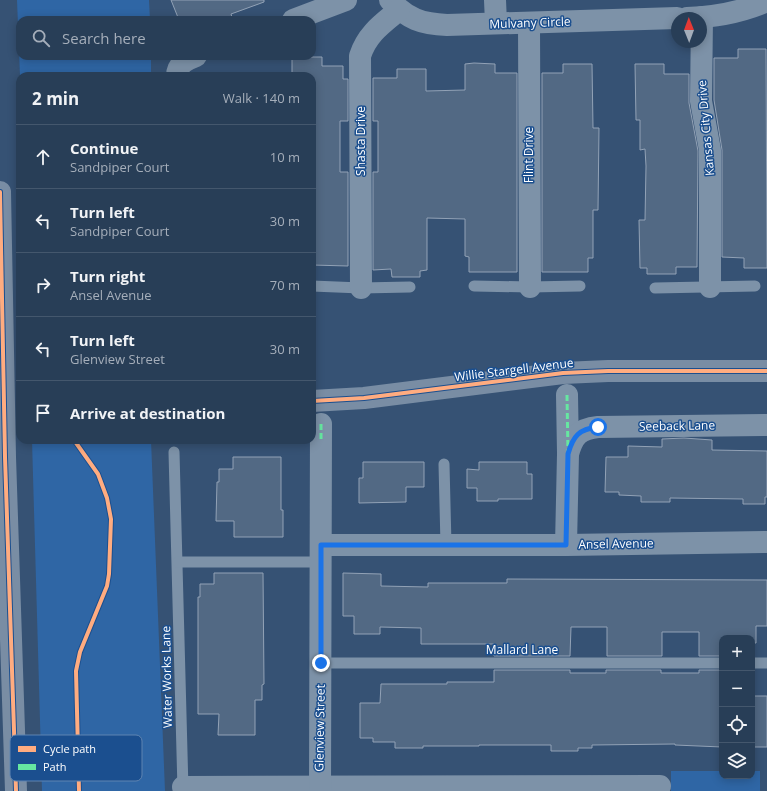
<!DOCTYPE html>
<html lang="en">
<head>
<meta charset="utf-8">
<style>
	:root { --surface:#283e57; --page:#30455d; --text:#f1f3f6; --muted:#a5aeba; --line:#44576d }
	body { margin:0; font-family:"Open Sans",sans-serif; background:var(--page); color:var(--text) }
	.controls { position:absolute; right:12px; bottom:12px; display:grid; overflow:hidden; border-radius:8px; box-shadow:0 2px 10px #0003 }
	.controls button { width:36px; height:36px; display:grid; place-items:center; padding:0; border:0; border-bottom:1px solid var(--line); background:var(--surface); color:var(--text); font:20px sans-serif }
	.compass { position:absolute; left:671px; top:12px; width:36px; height:36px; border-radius:50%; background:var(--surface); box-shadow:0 2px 10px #0003; rotate:359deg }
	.stop { position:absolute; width:12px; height:12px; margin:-9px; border:3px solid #1a73e8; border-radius:50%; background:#fff }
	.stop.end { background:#1a73e8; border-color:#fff; box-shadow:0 1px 4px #0008 }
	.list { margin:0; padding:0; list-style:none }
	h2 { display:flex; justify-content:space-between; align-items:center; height:52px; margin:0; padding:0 16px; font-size:17px }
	h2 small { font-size:13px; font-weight:400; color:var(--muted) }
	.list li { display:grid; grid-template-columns:26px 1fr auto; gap:12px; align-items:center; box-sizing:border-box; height:64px; padding:0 16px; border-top:1px solid var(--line) }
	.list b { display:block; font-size:15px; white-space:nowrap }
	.list p { margin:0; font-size:13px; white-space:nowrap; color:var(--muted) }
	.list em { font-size:13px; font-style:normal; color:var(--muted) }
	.icon { flex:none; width:22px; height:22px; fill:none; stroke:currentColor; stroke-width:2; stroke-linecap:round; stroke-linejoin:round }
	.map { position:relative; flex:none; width:767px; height:791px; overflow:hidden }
	.search { position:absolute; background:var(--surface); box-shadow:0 2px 10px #0003; left:16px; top:16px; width:300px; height:44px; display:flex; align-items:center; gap:10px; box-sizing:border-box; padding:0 14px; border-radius:12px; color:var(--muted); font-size:15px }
	.panel { position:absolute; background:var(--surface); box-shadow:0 2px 10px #0003; left:16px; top:72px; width:300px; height:372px; border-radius:12px }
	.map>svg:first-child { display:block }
	.green { fill:#2f66a5 }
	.building { fill:#526984; stroke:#92a2b6 }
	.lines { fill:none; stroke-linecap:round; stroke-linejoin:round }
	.lane { stroke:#7d92a8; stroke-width:11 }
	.street { stroke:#7d92a8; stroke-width:22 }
	.secondary { stroke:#798da4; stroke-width:22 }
	.quiet { stroke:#66e7a1; stroke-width:3; stroke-dasharray:6 3; stroke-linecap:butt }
	.cycleway-casing { stroke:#1b4f8f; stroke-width:6 }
	.cycleway { stroke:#ffac80; stroke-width:4 }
	.route { stroke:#1a73e8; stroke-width:5 }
	.labels { text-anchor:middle; stroke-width:3; stroke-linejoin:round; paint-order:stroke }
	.street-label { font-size:12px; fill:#fff; stroke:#1b4f8f }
	.key { fill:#1b4f8f; stroke:#5f84b1; stroke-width:1 }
	.key-label { font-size:11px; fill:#fff }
</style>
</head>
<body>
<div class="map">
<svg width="767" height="791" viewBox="0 0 767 791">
	<rect width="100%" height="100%" fill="#365274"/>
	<g class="green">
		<path d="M17,0H149L150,20H20V56H151V76H20Z"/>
		<path d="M32,440H151L165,791H42Z"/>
		<path d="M671,771H722V776H752V771H760V791H671Z"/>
	</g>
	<g class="building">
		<path d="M171,0H264V2L231,14L233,20H179Z"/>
		<path d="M738,49H766L767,268H744V258L722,257V150L714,100V58H738Z"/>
		<path d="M292,57H322V66H343V79H348V121H340V172H348V266L312,265V76H292Z"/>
		<path d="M474,63L495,64V73H517V272H469V257L465,256V219L427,218V270L420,271V277H392L391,269L373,270V172H378V121H373V78H397V69H426V91L465,90V64Z"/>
		<path d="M563,64H592L593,128H599L598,210H593V258H588V272H542V73H563Z"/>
		<path d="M635,64H664V74H689V103L698,151L697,267H676V274H647V268H640L639,220H645L646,166L645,149L640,150V120H636Z"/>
		<path d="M684,438L712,440V450L767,451V497H765V504H743V499L670,498V502H641V496L619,495V492H605L606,457H628V446L662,447V439Z"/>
		<path d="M233,457H281V510H283V537H234V521H216L217,482H219V469H233Z"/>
		<path d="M363,462H424V487H406V502L359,503V478H363Z"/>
		<path d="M479,462H527V474H532V499H498V501H477V488H467V469L479,470Z"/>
		<path d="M214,573H263L264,684L262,685V700H255V735H218L219,714H198V597H200V584H214Z"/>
		<path d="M343,573L381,574V586L428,587V583H507V579L767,580V626H756V643H752V638H722V656H699V632H662V656H607V627H571L570,656H494V644H421V628L380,627V634H354V616H343Z"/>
		<path d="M494,670H570V673H606V670H661V673H699V670H722V747L675,745V744L592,745V748H578V751H551V745H479V746H423V748H395V742H373V738H360V703H380L381,684H447V682H494Z"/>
		<rect x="752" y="696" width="15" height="51"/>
	</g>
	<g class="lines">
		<g class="lane">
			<path d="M312,286L361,288L410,287"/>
			<path d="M474,286L530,287L580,286"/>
			<path d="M655,288L755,286"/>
			<path d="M174,452L183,790"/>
			<path d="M444,464L446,545"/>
			<path d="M178,562H322"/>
			<path d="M321,663H722"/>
			<path d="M752,663H767"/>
		</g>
		<g class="street">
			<path d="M390,0C407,19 422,24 447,25L677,18"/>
			<path d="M495,0L496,23"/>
			<path d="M702,17L701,101L710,150V287"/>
			<path d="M687,18C715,17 742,12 767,1"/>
			<path d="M293,20L346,0"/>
			<path d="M529,23L530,287"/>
			<path d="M177,76C177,64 186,60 196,56"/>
			<path d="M361,288L360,56C367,34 382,24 399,10"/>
			<path d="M567,395L568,453"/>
			<path d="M321,545H566L767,542"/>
			<path d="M566,545L568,454C573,436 579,429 598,427L767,425"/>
			<path d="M183,787L660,786"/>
			<path d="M320,791L321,424"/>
		</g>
		<g class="secondary">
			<path d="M0,192L5,457L16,791"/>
			<path d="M312,401L364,398L563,373L608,371H767"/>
		</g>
		<g class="quiet">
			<path d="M567,395L568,454"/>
			<path d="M321,424V442"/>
		</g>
		<defs>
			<g id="cycleway">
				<path d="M0,192L5,457L16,791"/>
				<path d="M312,401L364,398L563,373L608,371H767"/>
				<path d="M74,440L98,474L107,498L111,519L109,574L107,586L80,652L76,671L79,791"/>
			</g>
		</defs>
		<use href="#cycleway" class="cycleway-casing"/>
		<use href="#cycleway" class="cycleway"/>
	</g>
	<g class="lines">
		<path class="route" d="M321,663V545H566L568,454C573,436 579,429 598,427"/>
	</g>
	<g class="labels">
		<g class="street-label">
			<text transform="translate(530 23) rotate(-2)" y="4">Mulvany Circle</text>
			<text transform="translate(706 128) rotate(-95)" y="4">Kansas City Drive</text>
			<text transform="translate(361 141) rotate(-90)" y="4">Shasta Drive</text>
			<text transform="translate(529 155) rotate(-90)" y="4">Flint Drive</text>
			<text transform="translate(514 370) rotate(-7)" y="4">Willie Stargell Avenue</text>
			<text transform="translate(677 426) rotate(-1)" y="4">Seeback Lane</text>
			<text transform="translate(616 544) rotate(-1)" y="4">Ansel Avenue</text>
			<text x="522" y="654">Mallard Lane</text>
			<text transform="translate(167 677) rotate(-91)" y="4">Water Works Lane</text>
			<text transform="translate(320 728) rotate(-89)" y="4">Glenview Street</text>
		</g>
	</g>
	<rect x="10" y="735" width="132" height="46" rx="6" class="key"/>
	<rect x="18" y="746" width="18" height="6" fill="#ffac80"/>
	<rect x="18" y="764" width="18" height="6" fill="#66e7a1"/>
	<g class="key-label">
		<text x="43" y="753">Cycle path</text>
		<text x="43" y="771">Path</text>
	</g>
</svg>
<div class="controls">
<button>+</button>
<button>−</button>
<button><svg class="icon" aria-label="locate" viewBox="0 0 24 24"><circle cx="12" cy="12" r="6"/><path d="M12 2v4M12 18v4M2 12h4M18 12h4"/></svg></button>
<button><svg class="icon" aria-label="layers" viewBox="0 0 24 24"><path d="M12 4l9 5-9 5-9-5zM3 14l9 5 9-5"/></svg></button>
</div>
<svg class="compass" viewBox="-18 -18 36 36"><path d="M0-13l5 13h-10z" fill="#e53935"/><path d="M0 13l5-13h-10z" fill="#a5aeba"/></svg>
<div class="stop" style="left:598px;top:427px"></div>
<div class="stop end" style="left:321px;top:663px"></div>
<div class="search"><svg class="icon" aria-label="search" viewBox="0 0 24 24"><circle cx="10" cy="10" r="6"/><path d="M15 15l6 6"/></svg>Search here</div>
<section class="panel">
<h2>2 min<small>Walk · 140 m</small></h2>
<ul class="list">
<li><svg class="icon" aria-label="ahead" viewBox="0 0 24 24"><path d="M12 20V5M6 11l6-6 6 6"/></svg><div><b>Continue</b><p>Sandpiper Court</p></div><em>10 m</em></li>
<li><svg class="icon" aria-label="left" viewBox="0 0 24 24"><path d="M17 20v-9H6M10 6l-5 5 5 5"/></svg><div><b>Turn left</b><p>Sandpiper Court</p></div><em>30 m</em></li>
<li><svg class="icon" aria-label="right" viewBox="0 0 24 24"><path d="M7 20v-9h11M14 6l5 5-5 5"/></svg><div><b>Turn right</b><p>Ansel Avenue</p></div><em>70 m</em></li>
<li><svg class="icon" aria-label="left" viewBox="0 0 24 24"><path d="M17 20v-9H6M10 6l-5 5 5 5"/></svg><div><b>Turn left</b><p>Glenview Street</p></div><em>30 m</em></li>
<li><svg class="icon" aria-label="arrive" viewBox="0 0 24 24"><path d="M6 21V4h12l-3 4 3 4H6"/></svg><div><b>Arrive at destination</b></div></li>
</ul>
</section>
</div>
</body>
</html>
